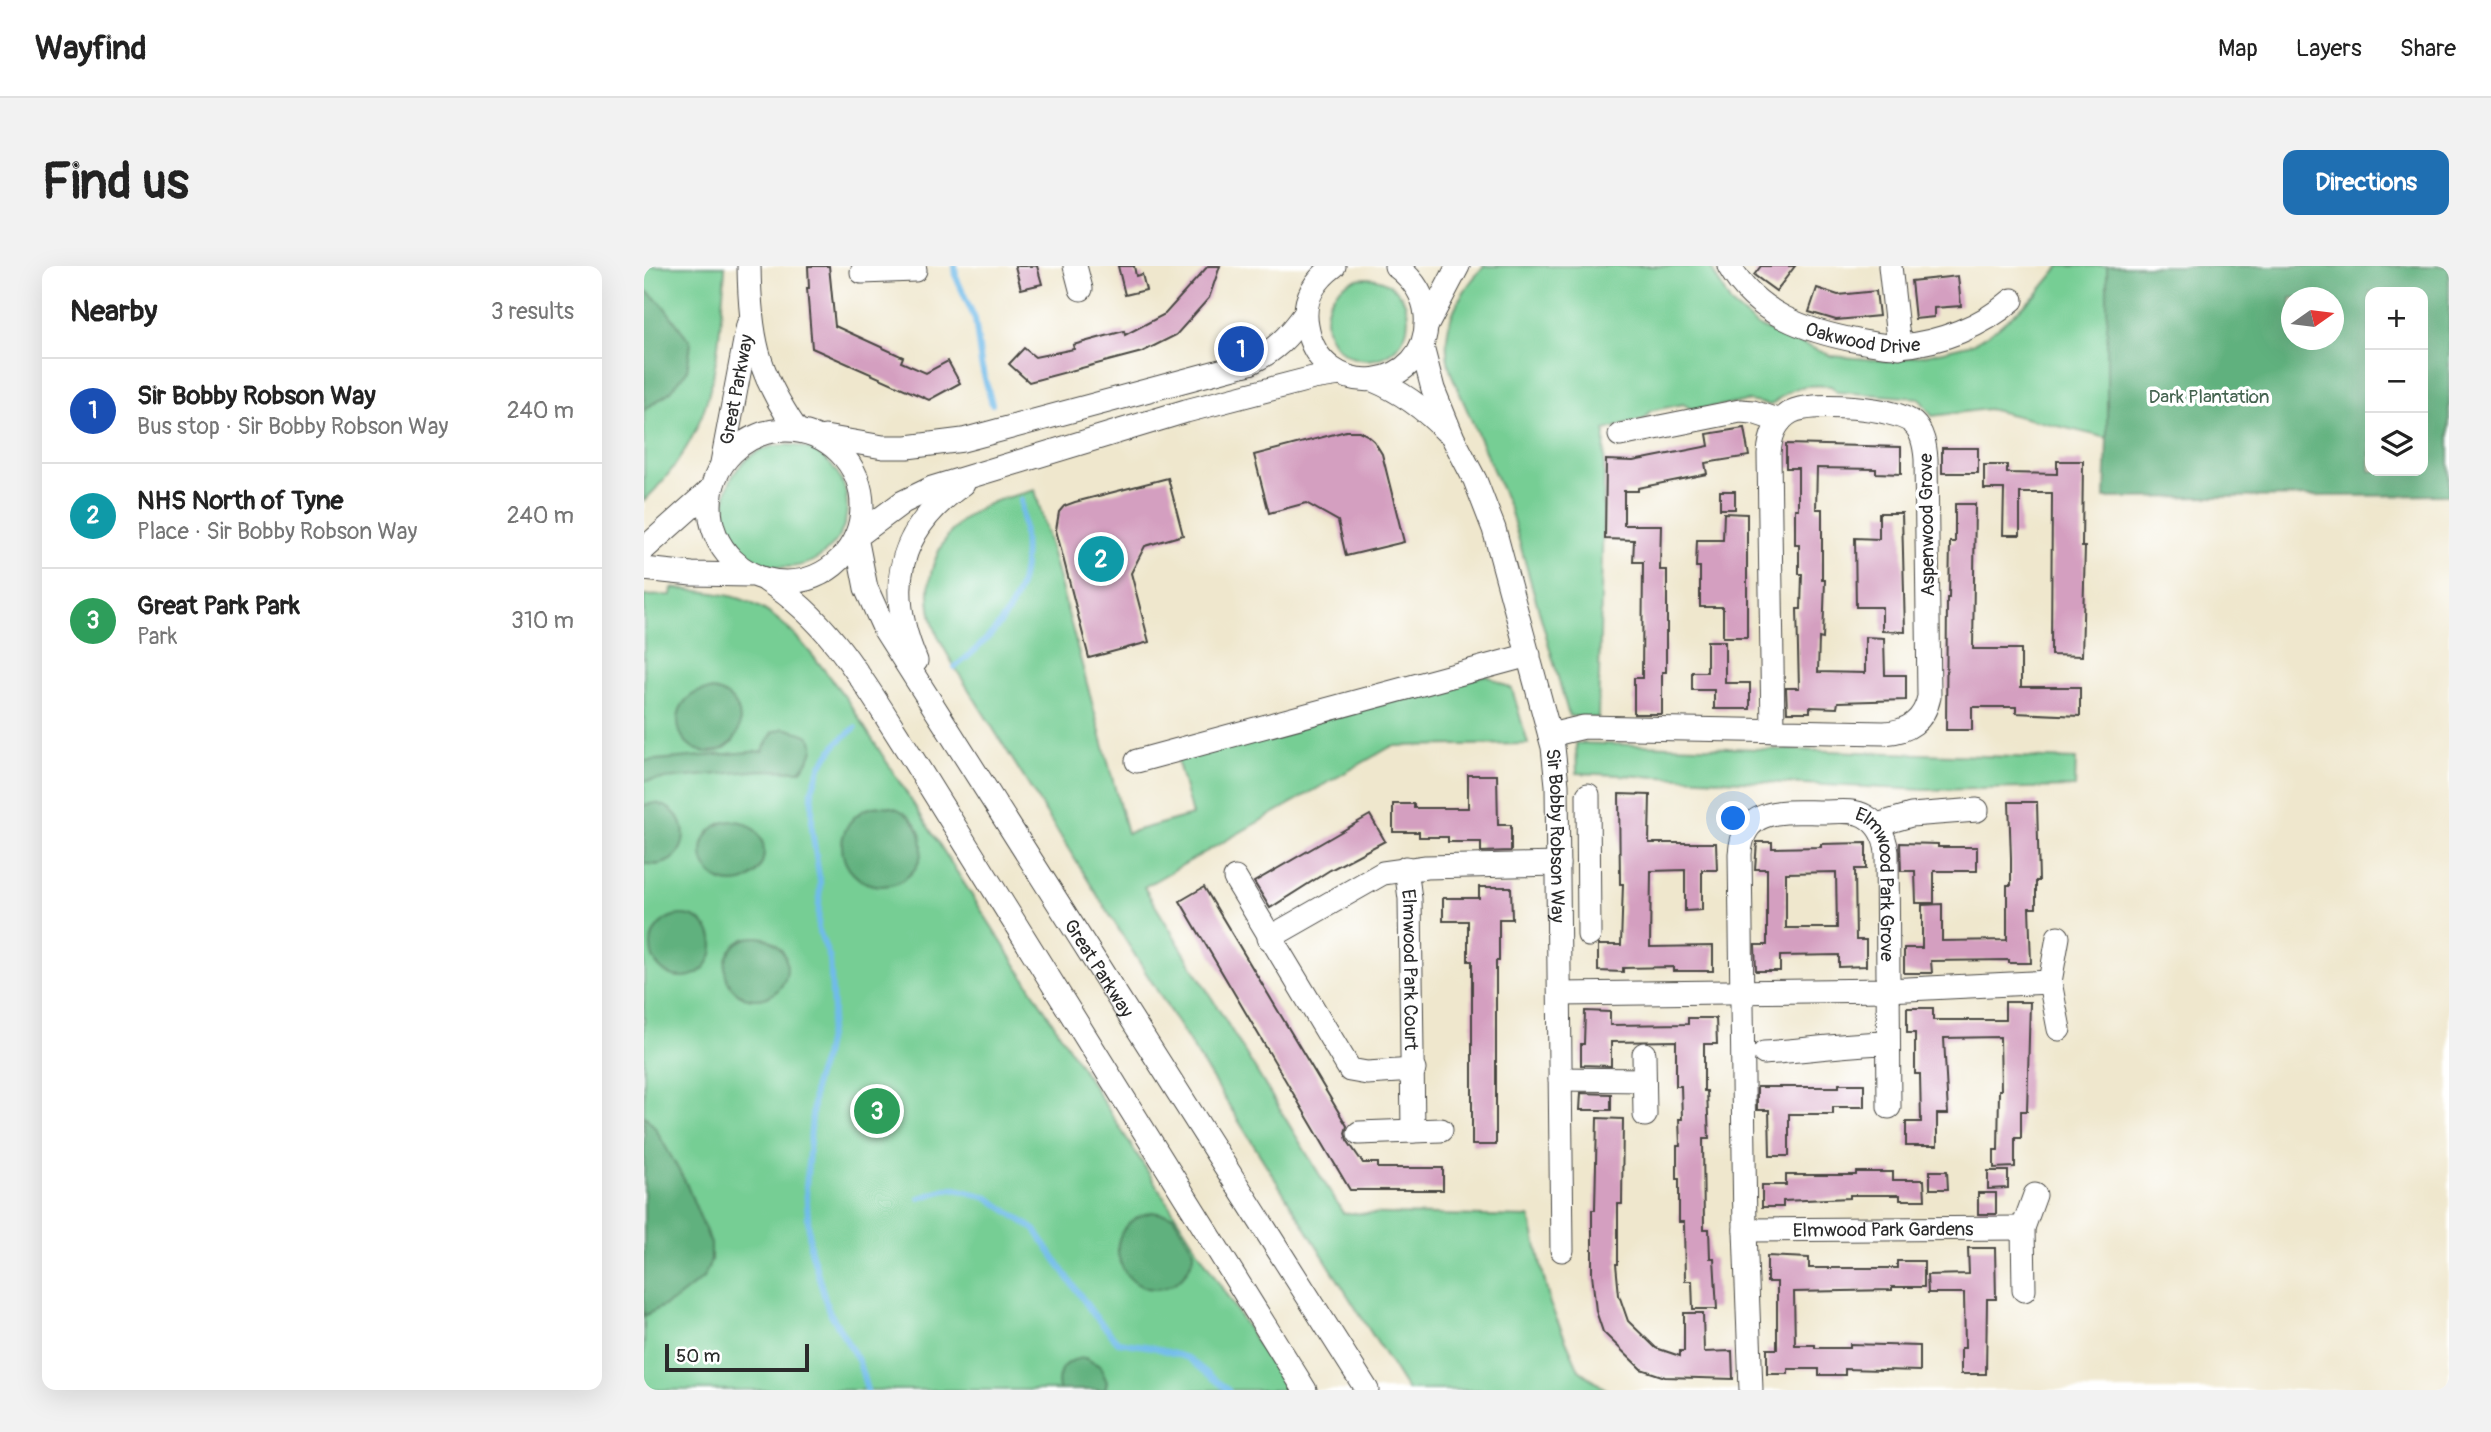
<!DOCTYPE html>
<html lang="en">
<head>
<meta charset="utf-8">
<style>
	:root { --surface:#fff; --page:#f2f2f2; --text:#222; --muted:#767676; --line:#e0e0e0; --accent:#1f6fb2 }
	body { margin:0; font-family:Pangolin,sans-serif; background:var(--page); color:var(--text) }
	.controls { position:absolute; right:21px; top:21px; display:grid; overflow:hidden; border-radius:14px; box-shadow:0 7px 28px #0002 }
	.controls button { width:63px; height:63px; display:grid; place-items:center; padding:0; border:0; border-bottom:2px solid var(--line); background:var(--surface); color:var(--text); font:35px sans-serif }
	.compass { position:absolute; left:1637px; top:21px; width:63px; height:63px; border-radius:50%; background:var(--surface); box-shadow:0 7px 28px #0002; rotate:76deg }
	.scale { position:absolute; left:21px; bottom:18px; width:144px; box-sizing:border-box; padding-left:7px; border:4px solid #2b2b2b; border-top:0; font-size:19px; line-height:24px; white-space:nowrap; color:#2b2b2b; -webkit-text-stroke:5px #fff; paint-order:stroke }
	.you { position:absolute; left:1090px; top:553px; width:24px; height:24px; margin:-18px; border:5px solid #fff; border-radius:50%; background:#1a73e8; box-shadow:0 0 0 10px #1a73e833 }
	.badge { display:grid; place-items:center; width:46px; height:46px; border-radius:50%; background:var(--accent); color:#fff; font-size:23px; font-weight:700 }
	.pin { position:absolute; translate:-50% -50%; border:4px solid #fff; box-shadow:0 2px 7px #0006 }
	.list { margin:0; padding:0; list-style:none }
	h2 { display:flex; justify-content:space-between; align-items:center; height:91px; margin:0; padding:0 28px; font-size:30px }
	h2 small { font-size:23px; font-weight:400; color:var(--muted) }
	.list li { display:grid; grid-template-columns:46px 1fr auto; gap:21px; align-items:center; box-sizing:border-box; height:105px; padding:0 28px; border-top:2px solid var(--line) }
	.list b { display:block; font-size:26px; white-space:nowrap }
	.list p { margin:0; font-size:23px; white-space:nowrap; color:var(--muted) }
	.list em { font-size:23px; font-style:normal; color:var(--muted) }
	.icon { flex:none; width:38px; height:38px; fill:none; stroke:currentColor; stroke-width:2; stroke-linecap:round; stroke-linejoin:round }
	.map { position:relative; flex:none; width:1805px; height:1124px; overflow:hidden; border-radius:14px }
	header { display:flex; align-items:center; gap:42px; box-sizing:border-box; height:98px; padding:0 35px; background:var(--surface); border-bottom:2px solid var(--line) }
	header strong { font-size:33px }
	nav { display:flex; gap:38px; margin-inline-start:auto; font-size:24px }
	.intro { display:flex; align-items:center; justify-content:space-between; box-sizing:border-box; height:168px; padding:0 42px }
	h1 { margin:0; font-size:49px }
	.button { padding:18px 32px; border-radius:14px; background:var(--accent); color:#fff; font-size:24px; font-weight:700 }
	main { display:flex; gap:42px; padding:0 42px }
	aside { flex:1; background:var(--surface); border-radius:14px; box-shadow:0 7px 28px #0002 }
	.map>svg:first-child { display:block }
	.green { fill:#76ce94; stroke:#507c60; stroke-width:2 }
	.forest { fill:#60b17e; stroke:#466e54; stroke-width:2; fill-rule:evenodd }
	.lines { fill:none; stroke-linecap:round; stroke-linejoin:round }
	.stream { stroke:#70bbe9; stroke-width:6 }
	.building { fill:#d49fc0; fill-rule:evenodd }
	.minor-casing { stroke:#484743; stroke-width:25 }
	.minor { stroke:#fff; stroke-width:23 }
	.labels { text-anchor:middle; stroke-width:7; stroke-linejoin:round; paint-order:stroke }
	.street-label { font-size:19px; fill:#2b2b2b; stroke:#fff }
	.park-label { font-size:19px; fill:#456450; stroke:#fff }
</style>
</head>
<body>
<header>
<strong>Wayfind</strong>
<nav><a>Map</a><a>Layers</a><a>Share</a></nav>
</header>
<div class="intro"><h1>Find us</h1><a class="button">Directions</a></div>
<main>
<aside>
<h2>Nearby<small>3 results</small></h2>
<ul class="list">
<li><span class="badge" style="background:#1a4fb4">1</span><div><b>Sir Bobby Robson Way</b><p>Bus stop · Sir Bobby Robson Way</p></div><em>240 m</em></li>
<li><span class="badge" style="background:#0f9aa8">2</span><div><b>NHS North of Tyne</b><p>Place · Sir Bobby Robson Way</p></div><em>240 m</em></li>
<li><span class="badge" style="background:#2e9e5b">3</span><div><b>Great Park Park</b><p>Park</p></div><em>310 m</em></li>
</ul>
</aside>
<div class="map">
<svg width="1805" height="1124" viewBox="0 0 1805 1124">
	<rect width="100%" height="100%" fill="#fff"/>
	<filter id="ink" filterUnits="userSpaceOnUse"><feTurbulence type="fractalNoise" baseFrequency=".0143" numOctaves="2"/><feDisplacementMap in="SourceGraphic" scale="14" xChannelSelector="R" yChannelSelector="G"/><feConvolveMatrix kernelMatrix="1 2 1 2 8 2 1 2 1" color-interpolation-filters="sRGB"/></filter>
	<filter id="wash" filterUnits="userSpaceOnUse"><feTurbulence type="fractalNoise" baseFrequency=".00686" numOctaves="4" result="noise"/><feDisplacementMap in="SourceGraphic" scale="28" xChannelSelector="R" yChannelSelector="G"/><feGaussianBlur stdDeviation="1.57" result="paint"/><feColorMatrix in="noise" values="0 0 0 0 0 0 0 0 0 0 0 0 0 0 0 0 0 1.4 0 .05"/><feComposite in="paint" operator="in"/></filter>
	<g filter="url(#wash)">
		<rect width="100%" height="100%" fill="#efe7cd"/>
		<g class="green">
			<path d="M0,0H81V4C73,99 72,165 0,235V144L27,125L18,38L0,23Z"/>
			<path d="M840,0H1066L1087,38L1113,60L1188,90L1245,95L1282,89L1328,78L1355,61L1393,28L1416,0H1463V172L1344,143L1288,150L1275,132L1193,126L1187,120C1159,118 1149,120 1127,139L1104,135L1049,144L1039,138L1006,145L1001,153L961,164L954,452L925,450L866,243L807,107C794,64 812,31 840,0Z"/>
			<circle cx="723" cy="53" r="41"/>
			<circle cx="142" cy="240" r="61"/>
			<path d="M391,224L483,567L548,549L532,489L842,409L868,423L884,478L748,480L500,621L699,947L886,951L906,1038L935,1104L963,1124H763L315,408C306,393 296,377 290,360C274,307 298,257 349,236C363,231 378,228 391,224Z"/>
			<path d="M28,322C51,325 76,326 97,333C143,348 174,397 202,432L643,1124H0V330L27,329Z"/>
			<path d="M932,477L1432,493L1431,521L1282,524L933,507Z"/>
		</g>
		<g class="forest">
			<path d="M1463,0H1805V229L1461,232L1463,172ZM1726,26H1779V205H1726ZM1647,32H1689V74H1647Z"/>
			<path d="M0,23L18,38L47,77L43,105L27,125L0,144Z"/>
			<circle cx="65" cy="455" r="31"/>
			<path d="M140,462C146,464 158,466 163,469C177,479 164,496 156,505L119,504L0,515V495L118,485L129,466Z"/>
			<path d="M12,537C58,549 42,609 0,597V539Z"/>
			<circle cx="238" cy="580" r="40"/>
			<circle cx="89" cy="586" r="31"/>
			<circle cx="38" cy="680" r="31"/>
			<circle cx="112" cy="702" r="31"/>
			<path d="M0,849L10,860L42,917L67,978V995L59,1012L31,1034L0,1050Z"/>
			<path d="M508,946L529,950L550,985C548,998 543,1009 531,1017C482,1046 443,961 508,946Z"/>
			<path d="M441,1092L456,1100L463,1116L461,1124H415C411,1105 422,1093 441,1092Z"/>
		</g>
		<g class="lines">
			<g class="stream">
				<path d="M311,0L312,11L331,53L337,98L348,138"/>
				<path d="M311,401C338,380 369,351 377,316C384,290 379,260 377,234"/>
				<path d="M211,462L194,476L177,499L168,524V564L176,616L174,662L186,693L189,744L180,791L171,816L162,921L166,981L184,1043L215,1096L223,1124"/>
				<path d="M275,932L308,922L343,931L391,964L450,1049L474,1076L508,1081L544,1092L584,1124"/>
			</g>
		</g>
		<g id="blocks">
			<g class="building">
				<path d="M164,0H185L191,60L259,91L257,96L282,107L304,95L316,117L285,134L168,82L163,22H165Z"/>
				<path d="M371,0H393L398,18L377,23Z"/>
				<path d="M474,0H490L492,10L498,8L502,24L481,29Z"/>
				<path d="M564,0H576L565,32L532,69L498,86L385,116L365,98L380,82L391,91L430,83L429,79L480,65L481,69L521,48Z"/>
				<path d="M1117,0H1151L1132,25L1110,9Z"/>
				<path d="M1314,10L1317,40L1290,42V51L1271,53L1267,15Z"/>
				<path d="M1173,22L1194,29L1232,25L1235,50L1192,54L1165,46Z"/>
				<path d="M1100,162L1105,190L1061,197L1063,208L994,222V225H980V259H1017L1016,304H1023V366H1022V406H1018V448H990V412H998L999,296H989L990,274L961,273L962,194L989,195L1065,180L1063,168Z"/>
				<path d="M702,165H715L723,169L730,175L738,188L760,276L702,290L694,255L662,237L625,247L610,189Z"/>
				<path d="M1142,178L1257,181V208L1232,207V203L1173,202L1172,243H1178V314H1181L1179,373L1175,372L1174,406L1221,407V371L1240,372L1241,409H1262V434L1194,436L1193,442L1166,441V446H1143L1142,422H1155L1153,343H1157L1158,308H1155V278H1151V243H1154V202H1142Z"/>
				<rect x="1298" y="182" width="36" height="25"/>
				<path d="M1413,195H1439L1438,281H1441L1438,390L1407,389L1408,227H1376V269H1359L1360,223H1340V199H1363V207L1413,208Z"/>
				<path d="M524,212L539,269L501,280L487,307L505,376L445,392L412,264L415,246L420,240L431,236Z"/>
				<rect x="1076" y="225" width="15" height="18"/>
				<path d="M1311,238H1331L1329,383H1377V421H1436V450L1372,447V441H1328V464H1302L1303,332H1305L1306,276H1311Z"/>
				<path d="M1080,247L1103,248V371H1079V341H1056V301H1052L1053,274H1079Z"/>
				<path d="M1235,247H1258L1261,366L1238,365V341H1212L1211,272L1235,273Z"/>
				<path d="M1063,375H1081V417H1106V443H1070V424H1048V406H1063Z"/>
				<path d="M824,509H853L854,559H867V585L837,586V576H804V571H775V566H749V538H770V542H824Z"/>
				<path d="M975,528L1006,529L1005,577H1072L1073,604H1058V644L1041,645V604L1007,605L1006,681L1069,680V705H1029V701L979,702V706L954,705V679H977L979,618H976Z"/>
				<path d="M1365,536H1393L1395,615H1392V642H1385L1387,697H1365V694L1287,695L1288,707H1260V682H1278V639L1298,638V675L1363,674V619H1367V592Z"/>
				<path d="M726,549L741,575L686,604L626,642L610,616Z"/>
				<path d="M1113,576H1128V582L1177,581V578L1222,577V603H1211L1212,674H1222V700L1195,701V689L1136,690V705H1112L1111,679H1123V603H1111ZM1192,606L1193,662H1142V607Z"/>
				<path d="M1256,577L1294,578V581H1333V605H1290V637H1272L1271,605H1257Z"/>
				<path d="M560,621L703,860L701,867L703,874L719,897H734V902H799V924H706L536,635Z"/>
				<path d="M835,621H867L868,653H855V695H852V879H828V695H824V655H799V632H835Z"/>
				<path d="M1361,736H1386L1383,845H1377V872H1371V901L1350,902V884H1354L1355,824H1357L1356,771L1300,772L1304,848H1293V880H1262V856H1277L1276,808H1271V767H1263V742H1289V754H1361Z"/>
				<path d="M941,745L966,746V759L1044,758V752H1072L1073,778H1060V825H1063L1065,873H1059L1060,963H1065L1066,992H1070L1073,1043H1049L1048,1015H1041L1040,956H1035V913H1033V880H1036L1035,853H1038L1037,820H1032V775L967,776V800L937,799V778H940Z"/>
				<path d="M1195,818H1220V841H1189V848H1145V890H1126L1125,844H1113V821H1195Z"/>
				<path d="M937,827L967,828V844H936Z"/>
				<path d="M953,852L979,853L978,938H974V998H972L975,1029L984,1055L1012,1082L1036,1090V1085H1040V1047H1059L1060,1086L1088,1085L1089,1113L1021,1111L997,1103L959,1066L952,1045L948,1008V944H951Z"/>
				<path d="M1286,905H1303L1304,923H1286Z"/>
				<path d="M1344,905H1364V922L1344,923Z"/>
				<path d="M1212,906H1249V914H1280L1281,934H1256V929H1206V932L1139,935V941H1118V919H1142V909H1212Z"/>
				<rect x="1334" y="927" width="18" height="21"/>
				<path d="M1324,982H1351L1352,1033H1343L1342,1108H1317V1082H1321L1320,1027H1284L1283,1009L1325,1008Z"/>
				<path d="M1123,990L1165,992V1002H1253V995H1280V1021H1248V1024L1150,1026L1151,1079H1171V1082H1206V1078L1276,1080V1105L1201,1103V1109H1175V1103H1144V1108H1123V1083H1133V1016H1123Z"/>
			</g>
		</g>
	</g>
	<g filter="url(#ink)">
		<use href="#blocks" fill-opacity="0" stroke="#484743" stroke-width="2"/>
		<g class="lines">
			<defs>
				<g id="minor">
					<path d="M105,0C106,70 112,104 152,163"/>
					<path d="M431,0L437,23"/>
					<path d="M690,0C670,15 658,34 663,60C676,139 788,127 782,49C780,28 768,12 752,0"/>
					<path id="s1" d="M1085,0C1112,48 1162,65 1214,75C1227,77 1243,81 1256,80C1295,77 1339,60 1368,34"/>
					<path d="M1246,0L1255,81"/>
					<path d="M218,6L271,4"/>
					<path d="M783,59L814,0"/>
					<path id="s2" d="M778,81L789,123L809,172L831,214L850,263L909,481L913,519L918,984"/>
					<path id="s3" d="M696,108L669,112L542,145L288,222L259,236L212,271L222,322L241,364L723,1124"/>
					<path d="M729,114C758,126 781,143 802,165"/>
					<circle cx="142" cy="240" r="76"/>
					<path d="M976,169L1096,145L1109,146L1136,155"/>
					<path d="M181,171L239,181H263L319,174L606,97C631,85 645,70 661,48"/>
					<path id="s4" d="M78,197L104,59"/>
					<path d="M0,283L66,224"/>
					<path d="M0,303L48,308L106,309"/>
					<path d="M123,315C187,355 222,420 262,482L661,1124"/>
					<path d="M272,395C241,322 253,264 319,218"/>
					<path d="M906,469L940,461L1240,467C1264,466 1280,455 1285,431L1282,193C1281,180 1279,166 1269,157C1251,141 1168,135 1147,146C1132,154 1126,171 1125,188L1129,465"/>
					<path d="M493,495L885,389"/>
					<path d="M944,529L945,669"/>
					<path d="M1233,559L1267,549L1333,544"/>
					<path id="s5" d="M762,602L766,633L769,865"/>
					<path d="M591,612L706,804L723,807L770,804"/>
					<path d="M1414,671L1406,716L1415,763"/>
					<path d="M625,672L739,607L782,601L914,598"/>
					<path d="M916,728L1243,724L1406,716"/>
					<path d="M1120,787C1162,784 1202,778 1244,777"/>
					<path d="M1000,788L1001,849"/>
					<path d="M916,813L1000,814"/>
					<path d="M715,867L797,864"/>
					<path id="s6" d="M1101,964L1379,962"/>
					<path d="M1380,1024L1379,962L1391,929"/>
					<path id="s7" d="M1107,1124L1101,964L1096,588C1099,539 1142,546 1179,546C1193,546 1209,543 1221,550C1235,558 1241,571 1243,586L1245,841"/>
				</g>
			</defs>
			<use href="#minor" class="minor-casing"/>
			<use href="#minor" class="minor"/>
		</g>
	</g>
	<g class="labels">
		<g class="street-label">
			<text dy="7" stroke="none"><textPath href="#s1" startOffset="159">Oakwood Drive</textPath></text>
			<text dy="7" stroke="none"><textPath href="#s4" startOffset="75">Great Parkway</textPath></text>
			<text transform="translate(1282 259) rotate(-91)" y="7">Aspenwood Grove</text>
			<text dy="7" stroke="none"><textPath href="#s2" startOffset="511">Sir Bobby Robson Way</textPath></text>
			<text dy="7" stroke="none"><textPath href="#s7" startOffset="758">Elmwood Park Grove</textPath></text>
			<text dy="7" stroke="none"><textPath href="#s3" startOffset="1013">Great Parkway</textPath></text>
			<text dy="7" stroke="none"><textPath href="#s5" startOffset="102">Elmwood Park Court</textPath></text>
			<text dy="7" stroke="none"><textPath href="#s6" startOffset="138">Elmwood Park Gardens</textPath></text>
		</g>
		<g class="park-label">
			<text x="1565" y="137">Dark Plantation</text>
		</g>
	</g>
</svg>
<div class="controls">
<button>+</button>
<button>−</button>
<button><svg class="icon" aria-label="layers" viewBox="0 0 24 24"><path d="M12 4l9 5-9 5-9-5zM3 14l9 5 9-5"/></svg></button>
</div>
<svg class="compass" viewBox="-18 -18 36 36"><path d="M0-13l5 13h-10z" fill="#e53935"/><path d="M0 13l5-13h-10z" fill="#767676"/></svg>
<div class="scale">50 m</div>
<div class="you"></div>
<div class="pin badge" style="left:597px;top:83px;background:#1a4fb4">1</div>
<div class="pin badge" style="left:457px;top:293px;background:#0f9aa8">2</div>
<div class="pin badge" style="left:233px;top:845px;background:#2e9e5b">3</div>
</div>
</main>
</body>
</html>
